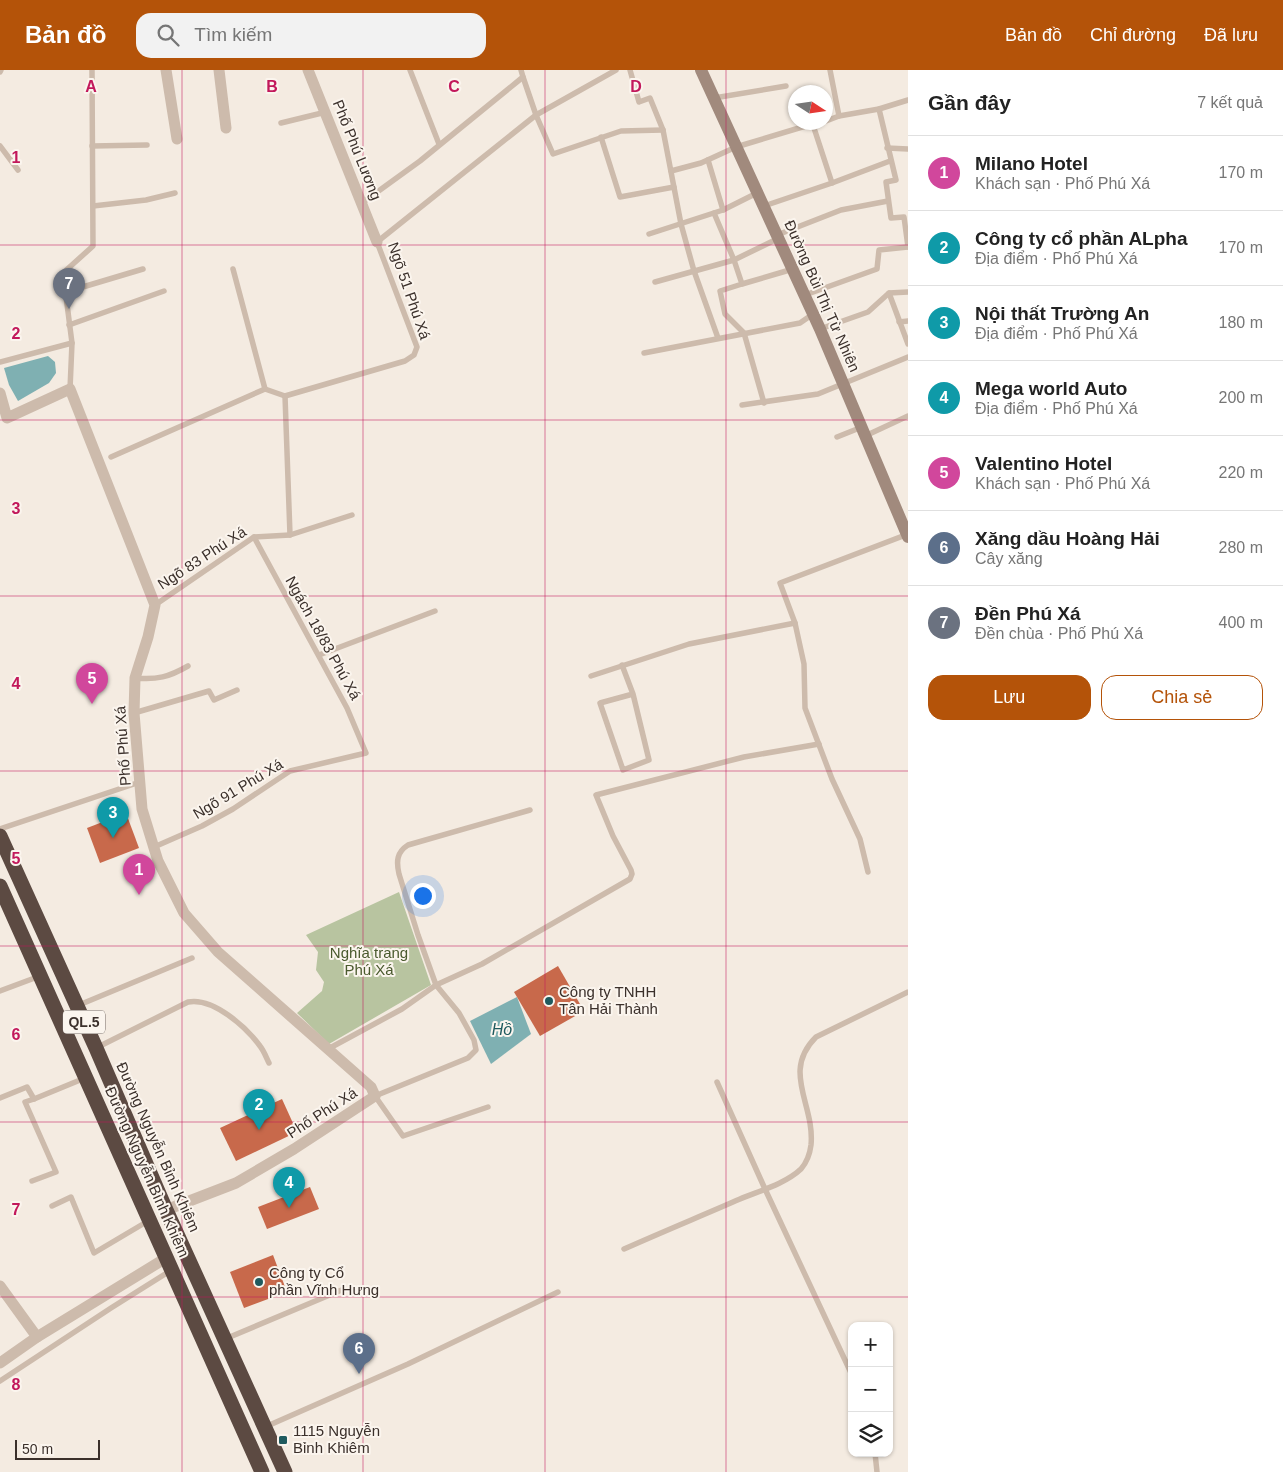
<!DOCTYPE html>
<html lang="vi">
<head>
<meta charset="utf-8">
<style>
	:root { --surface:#fff; --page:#f2f2f2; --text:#222; --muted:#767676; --line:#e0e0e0; --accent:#b45309 }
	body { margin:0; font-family:Helvetica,sans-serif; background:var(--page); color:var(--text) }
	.controls { position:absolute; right:15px; bottom:15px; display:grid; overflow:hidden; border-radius:10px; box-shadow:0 1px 4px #0004 }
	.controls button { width:45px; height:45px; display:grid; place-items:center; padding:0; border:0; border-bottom:1px solid var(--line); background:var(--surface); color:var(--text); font:25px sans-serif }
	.compass { position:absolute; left:788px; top:15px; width:45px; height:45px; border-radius:50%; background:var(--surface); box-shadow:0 1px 4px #0004; rotate:102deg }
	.scale { position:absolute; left:15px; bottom:12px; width:85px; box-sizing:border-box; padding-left:5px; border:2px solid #3b302b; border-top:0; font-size:14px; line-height:18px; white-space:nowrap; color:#3b302b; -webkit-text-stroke:4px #fbf5ee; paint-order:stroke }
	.you { position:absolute; left:422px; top:825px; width:18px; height:18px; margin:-12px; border:4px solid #fff; border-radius:50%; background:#1a73e8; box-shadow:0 0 0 8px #1a73e833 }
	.badge { display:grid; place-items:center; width:32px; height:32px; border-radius:50%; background:var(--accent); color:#fff; font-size:16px; font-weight:700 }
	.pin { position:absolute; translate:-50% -41px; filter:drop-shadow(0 1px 2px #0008) }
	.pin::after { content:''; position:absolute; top:26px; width:18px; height:15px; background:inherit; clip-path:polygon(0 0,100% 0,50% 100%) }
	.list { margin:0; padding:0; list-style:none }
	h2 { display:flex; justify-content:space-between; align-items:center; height:65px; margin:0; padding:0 20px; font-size:21px }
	h2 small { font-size:16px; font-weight:400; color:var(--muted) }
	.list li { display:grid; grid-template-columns:32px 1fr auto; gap:15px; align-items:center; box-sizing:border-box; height:75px; padding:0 20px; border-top:1px solid var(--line) }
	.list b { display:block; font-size:19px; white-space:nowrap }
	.list p { margin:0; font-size:16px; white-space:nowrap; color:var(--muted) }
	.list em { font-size:16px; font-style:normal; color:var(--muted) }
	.actions { display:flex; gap:10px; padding:15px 20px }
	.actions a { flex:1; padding:11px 0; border:1px solid var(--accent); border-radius:15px; text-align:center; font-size:18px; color:var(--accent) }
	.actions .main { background:var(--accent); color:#fff }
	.icon { flex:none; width:28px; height:28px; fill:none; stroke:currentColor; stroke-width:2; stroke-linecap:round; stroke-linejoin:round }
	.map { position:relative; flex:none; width:908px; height:1402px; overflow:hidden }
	header { display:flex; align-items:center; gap:30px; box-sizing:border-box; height:70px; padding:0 25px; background:var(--accent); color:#fff }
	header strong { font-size:24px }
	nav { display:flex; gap:28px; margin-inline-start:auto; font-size:18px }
	.search { width:350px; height:45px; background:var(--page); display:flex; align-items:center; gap:12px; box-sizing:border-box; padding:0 18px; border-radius:15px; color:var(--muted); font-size:19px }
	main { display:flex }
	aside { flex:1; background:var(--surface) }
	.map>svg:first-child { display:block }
	.green { fill:#b8c4a0 }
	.water { fill:#7fb0b2 }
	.building { fill:#c8694b }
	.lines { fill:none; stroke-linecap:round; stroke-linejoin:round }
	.lane { stroke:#cdbbac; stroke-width:5.5 }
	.street { stroke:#cdbbac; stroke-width:11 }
	.secondary { stroke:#a18a7d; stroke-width:12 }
	.highway { stroke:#5c4a42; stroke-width:15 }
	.grid { fill:none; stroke:#c2185b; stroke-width:1; stroke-opacity:0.55 }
	.poi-dot { fill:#1f5a5e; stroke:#fbf5ee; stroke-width:2 }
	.labels { text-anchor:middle; stroke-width:4; stroke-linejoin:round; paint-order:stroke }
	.shield { fill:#fbf5ee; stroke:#756b66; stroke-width:1 }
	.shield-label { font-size:14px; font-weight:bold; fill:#3b302b }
	.street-label { font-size:15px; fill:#3b302b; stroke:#fbf5ee }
	.park-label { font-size:15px; fill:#4a5a2e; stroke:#fbf5ee }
	.poi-label { font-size:15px; fill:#3b302b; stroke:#fbf5ee; text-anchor:start }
	.water-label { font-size:16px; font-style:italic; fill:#1f5a5e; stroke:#fbf5ee }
	.grid-label { font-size:16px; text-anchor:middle; font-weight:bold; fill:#c2185b; stroke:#fbf5ee; stroke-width:4; stroke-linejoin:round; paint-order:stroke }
</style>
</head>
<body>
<header>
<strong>Bản đồ</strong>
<div class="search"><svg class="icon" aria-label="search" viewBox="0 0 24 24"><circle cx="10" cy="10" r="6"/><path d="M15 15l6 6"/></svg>Tìm kiếm</div>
<nav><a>Bản đồ</a><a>Chỉ đường</a><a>Đã lưu</a></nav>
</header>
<main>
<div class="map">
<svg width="908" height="1402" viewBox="0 0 908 1402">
	<rect width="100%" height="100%" fill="#f4ebe1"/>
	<path class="green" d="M399,822L431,915L329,974L297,943L322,921L324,912L316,900L318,882L306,865Z"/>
	<g class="water">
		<path d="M48,286L55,292L56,303L49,313L18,331L9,315L4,298Z"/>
		<path d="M517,927L531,964L491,994L470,951Z"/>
	</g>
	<g class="building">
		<path d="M126,743L139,778L100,793L87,758Z"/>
		<path d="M558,896L584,941L540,966L514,922Z"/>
		<path d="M282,1029L297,1062L236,1091L220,1058Z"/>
		<path d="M310,1117L319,1139L267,1159L258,1137Z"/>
		<path d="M273,1185L287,1222L244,1238L230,1202Z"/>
	</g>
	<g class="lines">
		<g class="lane">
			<path d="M410,0L439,74"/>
			<path d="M630,0L639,32L650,28L663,60L681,154L694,201L718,268"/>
			<path d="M830,0L839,46"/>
			<path d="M0,2L1,0"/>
			<path d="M523,7L536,45L553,84L621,61L663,60"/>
			<path d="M714,28L786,16"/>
			<path d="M879,39L896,110L886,112L891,148L904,147L908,177"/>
			<path d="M826,51L839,46L879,39L908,30"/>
			<path d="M281,53L326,42"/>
			<path d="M813,55L832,113"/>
			<path d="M601,67L620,127L674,117"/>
			<path d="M0,76L18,100"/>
			<path d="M92,76L147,75"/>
			<path d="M887,78L908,79"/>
			<path d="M708,90L723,140"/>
			<path d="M671,101L701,93L736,77L819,52"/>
			<path d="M362,133L420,91L523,7L521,0"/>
			<path d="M93,136L146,130L175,123"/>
			<path d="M764,136L832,113L890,91"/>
			<path d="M714,143L734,190L742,214L720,221L725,244L744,263L764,333"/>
			<path d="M649,164L723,140L757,123"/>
			<path d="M233,199L265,319"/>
			<path d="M655,212L734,190L777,169V165L841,140L888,131"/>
			<path d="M742,214L793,199"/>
			<path d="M66,222L143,199"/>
			<path d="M889,223L908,274"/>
			<path d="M805,225L877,199L879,180L908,177"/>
			<path d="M899,252L908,251"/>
			<path d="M69,255L164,221"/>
			<path d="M820,259L868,242L889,223L908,222"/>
			<path d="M644,283L800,253L813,244"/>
			<path d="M0,292L72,273"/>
			<path d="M70,319L72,273L63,203L93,176L92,0"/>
			<path d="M285,326L290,465"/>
			<path d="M742,335L818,324L908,287"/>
			<path d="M865,366L908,346"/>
			<path d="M837,367L862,357"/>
			<path d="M111,387L265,319L285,326L405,291L414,285L417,277L377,172L536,45L616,0"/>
			<path d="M155,535L254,467L290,465L352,445"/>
			<path d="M319,585L435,541"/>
			<path d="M622,595L633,624L649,690L623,700L600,633L633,624"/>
			<path d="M591,606L689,574L795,553"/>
			<path d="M135,608C157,610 169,607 188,596"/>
			<path d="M134,643L209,621L214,630L237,620"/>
			<path d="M0,759L140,712"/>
			<path d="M154,777L202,756L233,739L290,701L366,683L347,638L254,467"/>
			<path d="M868,802L860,769L832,709L805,638L804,594L795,553L780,513L908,464"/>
			<path d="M0,921L40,906"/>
			<path d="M79,935L192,888"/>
			<path d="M98,977L188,932C213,927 246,957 260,976C264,981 266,987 269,993"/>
			<path d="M328,979L402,939L436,915L482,894L630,809L632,804L631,800L613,766L596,725L744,687L819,674"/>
			<path d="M717,1012L765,1119L852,1305"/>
			<path d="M0,1028L27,1017L34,1029L85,1008"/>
			<path d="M488,1037L403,1066L375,1026L468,988L476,980L474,970L459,943L436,915L418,865L399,804C396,791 397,782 408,775L530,740"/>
			<path d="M32,1111L56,1102L25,1032L34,1029"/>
			<path d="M52,1136L71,1127L94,1183L148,1151"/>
			<path d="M624,1179C662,1162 701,1146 740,1129C759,1121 785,1114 801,1099C807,1092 810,1083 811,1075C815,1034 781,1002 816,967L908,922"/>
			<path d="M225,1269L344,1219"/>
			<path d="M0,1311L111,1238L170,1201"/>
			<path d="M265,1357L408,1294L558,1222"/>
			<path d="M875,1383L877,1402"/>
		</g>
		<g class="street">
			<path d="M166,0L177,69"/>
			<path d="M219,0L226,58"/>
			<path d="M308,0L377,172"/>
			<path d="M0,323L7,348L70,319L155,535L148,567L135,608L134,643L142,739L158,791L184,843L218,882L371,1017L375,1026L294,1079L236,1113L166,1140"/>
			<path d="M0,1216L37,1267"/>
			<path d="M0,1293L37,1267L166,1188"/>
		</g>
		<path class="secondary" d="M701,0L820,259L908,467"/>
		<g class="highway">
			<path d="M0,766L96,978L166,1140L285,1402"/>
			<path d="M0,816L262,1402"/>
		</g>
	</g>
	<path class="grid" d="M182,0V1402M363,0V1402M545,0V1402M726,0V1402M0,175H908M0,350H908M0,526H908M0,701H908M0,876H908M0,1052H908M0,1227H908"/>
	<g class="poi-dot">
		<circle cx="549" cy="931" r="5"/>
		<circle cx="259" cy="1212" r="5"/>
		<rect x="278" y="1365" width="10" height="10" rx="2.5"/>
	</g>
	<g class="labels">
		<rect class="shield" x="63" y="940.5" width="42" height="23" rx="4"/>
		<g class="shield-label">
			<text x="84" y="957">QL.5</text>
		</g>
		<g class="street-label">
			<text transform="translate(357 80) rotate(68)" y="5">Phố Phú Lương</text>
			<text transform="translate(409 221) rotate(71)" y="5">Ngõ 51 Phú Xá</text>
			<text transform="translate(822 226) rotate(66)" y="5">Đường Bùi Thị Từ Nhiên</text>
			<text transform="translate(202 488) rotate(-33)" y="5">Ngõ 83 Phú Xá</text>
			<text transform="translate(323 568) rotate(61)" y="5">Ngách 18/83 Phú Xá</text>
			<text transform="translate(123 676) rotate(-94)" y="5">Phố Phú Xá</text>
			<text transform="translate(238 719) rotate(-31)" y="5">Ngõ 91 Phú Xá</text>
			<text transform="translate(322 1043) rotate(-33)" y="5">Phố Phú Xá</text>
			<text transform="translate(158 1077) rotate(66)" y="5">Đường Nguyễn Bỉnh Khiêm</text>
			<text transform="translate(147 1102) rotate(66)" y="5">Đường Nguyễn Bình Khiêm</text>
		</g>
		<g class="park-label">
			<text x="369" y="888">Nghĩa trang<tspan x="369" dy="17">Phú Xá</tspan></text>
		</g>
		<g class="poi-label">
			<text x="559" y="927">Công ty TNHH<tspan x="559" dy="17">Tân Hải Thành</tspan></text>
			<text x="269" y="1208">Công ty Cổ<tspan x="269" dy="17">phần Vĩnh Hưng</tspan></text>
			<text x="293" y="1366">1115 Nguyễn<tspan x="293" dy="17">Bỉnh Khiêm</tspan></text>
		</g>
		<g class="water-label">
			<text x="502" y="965">Hồ</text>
		</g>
	</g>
	<g class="grid-label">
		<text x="91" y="22">A</text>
		<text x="272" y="22">B</text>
		<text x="454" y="22">C</text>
		<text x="636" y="22">D</text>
		<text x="16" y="93">1</text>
		<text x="16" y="269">2</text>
		<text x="16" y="444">3</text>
		<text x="16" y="619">4</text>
		<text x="16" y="794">5</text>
		<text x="16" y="970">6</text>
		<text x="16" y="1145">7</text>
		<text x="16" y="1320">8</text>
	</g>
</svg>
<div class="controls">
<button>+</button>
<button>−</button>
<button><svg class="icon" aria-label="layers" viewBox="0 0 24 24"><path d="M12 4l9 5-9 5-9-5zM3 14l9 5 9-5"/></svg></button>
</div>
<svg class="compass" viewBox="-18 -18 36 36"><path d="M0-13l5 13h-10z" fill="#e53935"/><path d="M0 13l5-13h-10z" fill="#767676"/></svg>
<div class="scale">50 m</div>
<div class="you"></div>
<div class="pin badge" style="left:139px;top:825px;background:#d1479c">1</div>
<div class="pin badge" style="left:259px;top:1060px;background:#0f9aa8">2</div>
<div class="pin badge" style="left:113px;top:768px;background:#0f9aa8">3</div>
<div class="pin badge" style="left:289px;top:1138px;background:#0f9aa8">4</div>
<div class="pin badge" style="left:92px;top:634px;background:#d1479c">5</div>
<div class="pin badge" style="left:359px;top:1304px;background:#5c6f8a">6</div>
<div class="pin badge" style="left:69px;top:239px;background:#6b7280">7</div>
</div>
<aside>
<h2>Gần đây<small>7 kết quả</small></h2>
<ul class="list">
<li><span class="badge" style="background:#d1479c">1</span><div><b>Milano Hotel</b><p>Khách sạn · Phố Phú Xá</p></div><em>170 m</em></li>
<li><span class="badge" style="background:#0f9aa8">2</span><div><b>Công ty cổ phần ALpha</b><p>Địa điểm · Phố Phú Xá</p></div><em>170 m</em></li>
<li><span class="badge" style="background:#0f9aa8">3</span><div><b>Nội thất Trường An</b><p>Địa điểm · Phố Phú Xá</p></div><em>180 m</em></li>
<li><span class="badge" style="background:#0f9aa8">4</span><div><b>Mega world Auto</b><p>Địa điểm · Phố Phú Xá</p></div><em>200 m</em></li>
<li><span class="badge" style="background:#d1479c">5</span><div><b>Valentino Hotel</b><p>Khách sạn · Phố Phú Xá</p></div><em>220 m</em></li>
<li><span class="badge" style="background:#5c6f8a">6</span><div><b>Xăng dầu Hoàng Hải</b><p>Cây xăng</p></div><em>280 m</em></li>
<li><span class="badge" style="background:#6b7280">7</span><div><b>Đền Phú Xá</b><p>Đền chùa · Phố Phú Xá</p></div><em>400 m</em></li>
</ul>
<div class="actions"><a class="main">Lưu</a><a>Chia sẻ</a></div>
</aside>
</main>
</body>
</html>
